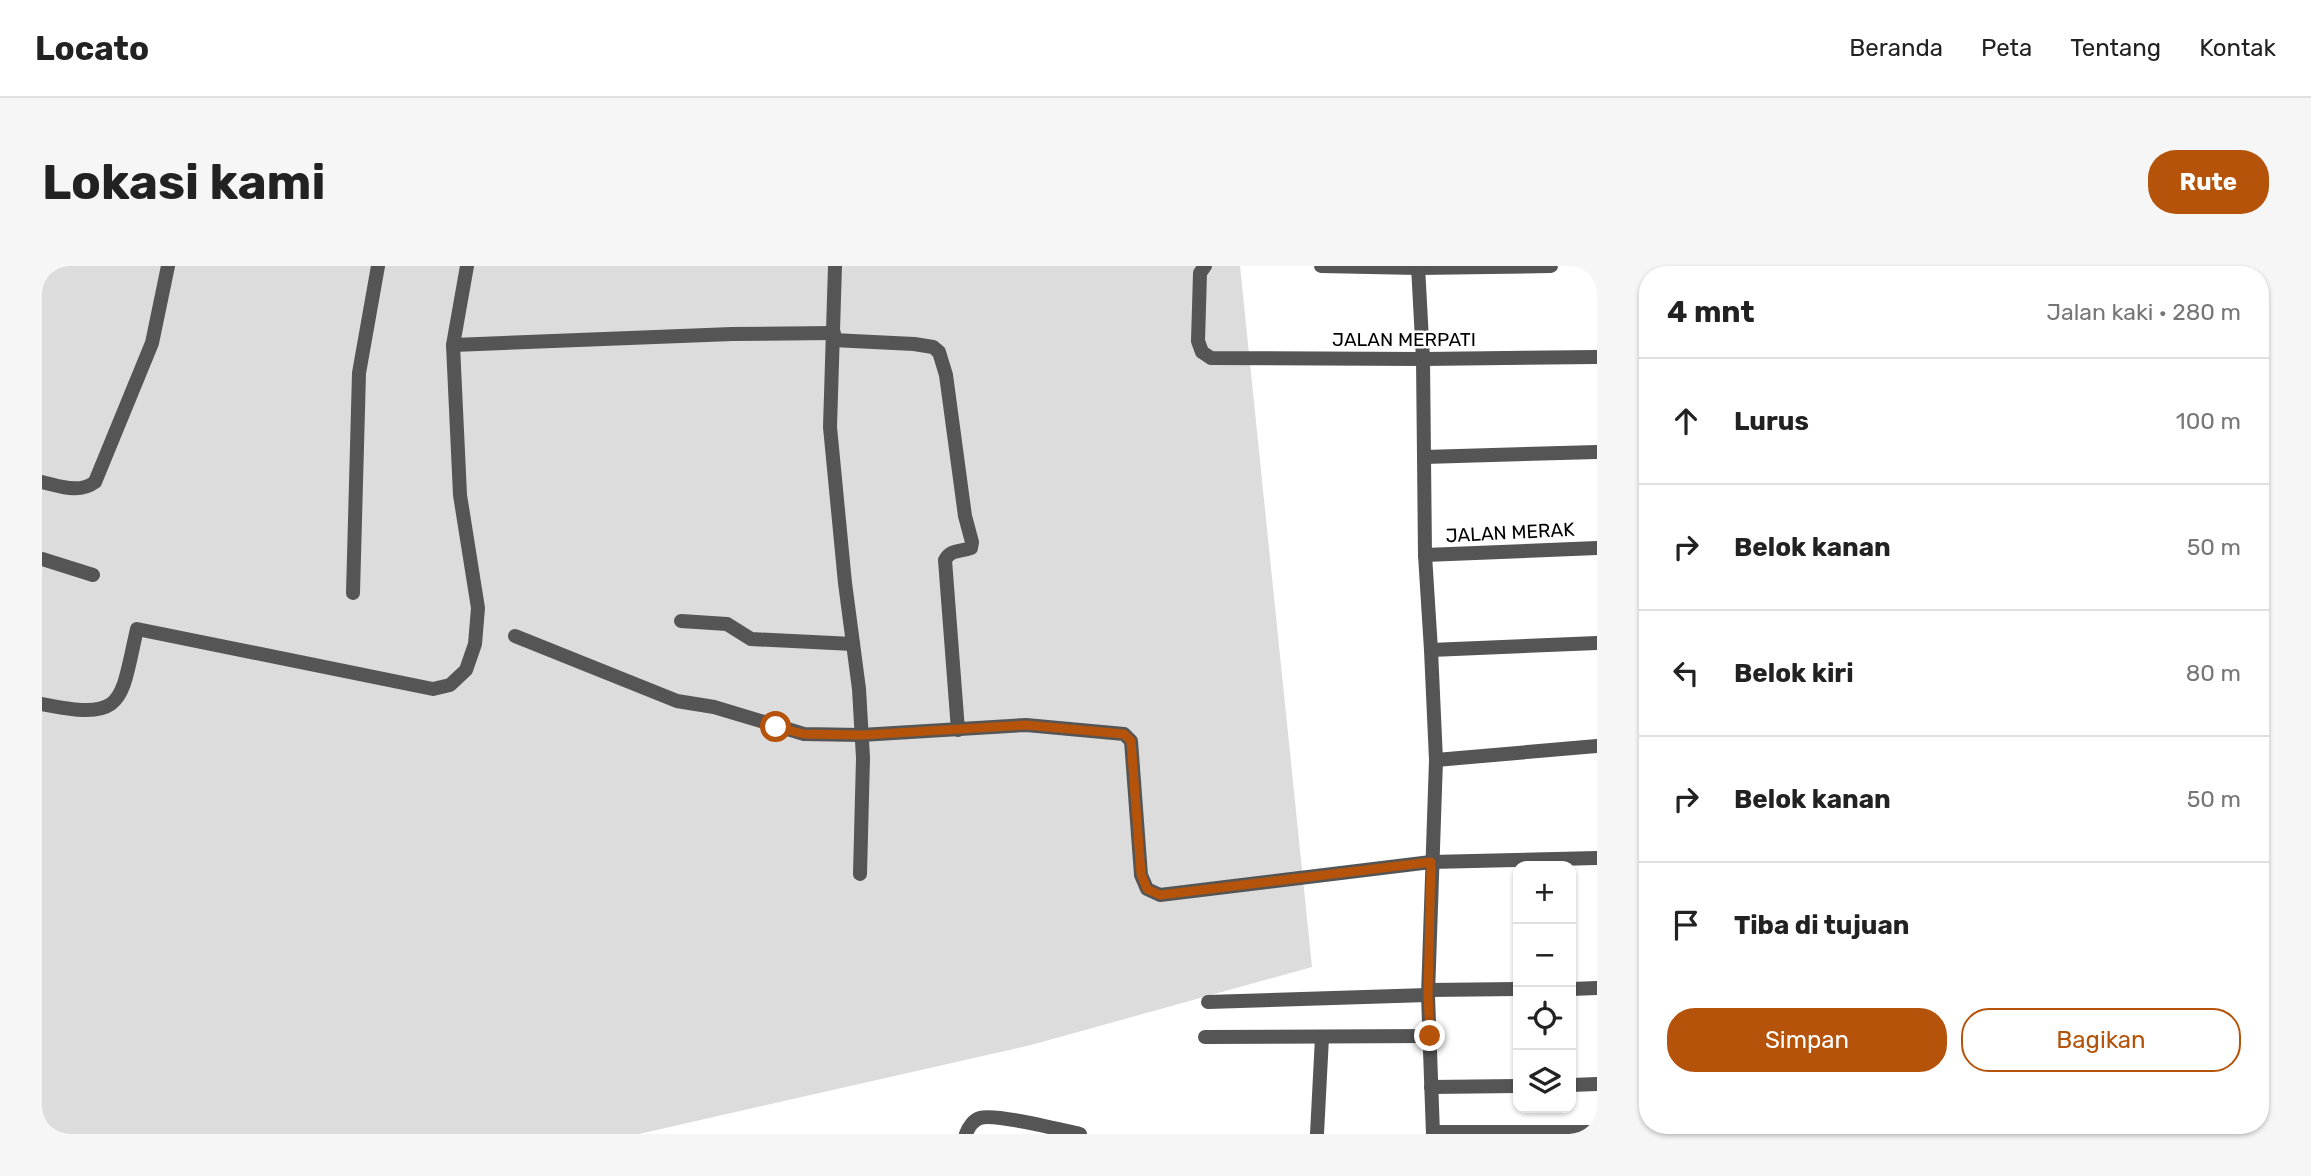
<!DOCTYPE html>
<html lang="id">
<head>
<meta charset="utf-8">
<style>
	:root { --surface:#fff; --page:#f6f6f6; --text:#222; --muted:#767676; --line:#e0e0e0; --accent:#b45309 }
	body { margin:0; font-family:Rubik,sans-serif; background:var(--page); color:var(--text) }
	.controls { position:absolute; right:21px; bottom:21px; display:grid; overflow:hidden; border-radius:14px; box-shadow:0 2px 5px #0004 }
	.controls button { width:63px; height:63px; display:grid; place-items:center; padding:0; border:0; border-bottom:2px solid var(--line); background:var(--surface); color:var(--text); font:35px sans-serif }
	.stop { position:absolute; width:21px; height:21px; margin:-16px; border:5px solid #b45309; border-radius:50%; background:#fff }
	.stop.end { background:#b45309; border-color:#fff; box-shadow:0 2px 7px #0008 }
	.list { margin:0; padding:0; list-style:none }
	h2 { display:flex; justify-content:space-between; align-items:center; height:91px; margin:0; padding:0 28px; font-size:30px }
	h2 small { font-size:23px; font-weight:400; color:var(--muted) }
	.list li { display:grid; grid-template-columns:46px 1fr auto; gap:21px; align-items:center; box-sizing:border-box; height:126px; padding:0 28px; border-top:2px solid var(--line) }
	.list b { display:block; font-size:26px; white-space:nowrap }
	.list em { font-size:23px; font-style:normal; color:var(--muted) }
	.actions { display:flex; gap:14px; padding:21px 28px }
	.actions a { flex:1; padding:16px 0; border:2px solid var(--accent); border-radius:28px; text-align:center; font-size:24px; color:var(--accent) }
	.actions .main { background:var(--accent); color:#fff }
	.icon { flex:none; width:38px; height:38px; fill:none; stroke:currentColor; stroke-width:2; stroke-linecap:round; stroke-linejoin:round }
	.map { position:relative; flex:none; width:1555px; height:868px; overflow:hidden; border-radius:28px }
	header { display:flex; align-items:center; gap:42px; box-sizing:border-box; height:98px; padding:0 35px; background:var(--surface); border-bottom:2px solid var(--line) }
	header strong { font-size:33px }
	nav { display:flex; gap:38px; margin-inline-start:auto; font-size:24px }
	.intro { display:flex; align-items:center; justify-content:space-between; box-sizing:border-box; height:168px; padding:0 42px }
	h1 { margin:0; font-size:49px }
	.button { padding:18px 32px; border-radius:28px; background:var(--accent); color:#fff; font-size:24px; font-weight:700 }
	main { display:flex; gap:42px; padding:0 42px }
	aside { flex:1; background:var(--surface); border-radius:28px; box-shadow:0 2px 5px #0004 }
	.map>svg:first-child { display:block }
	.green { fill:#dcdcdc }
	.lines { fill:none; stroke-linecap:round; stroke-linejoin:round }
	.street { stroke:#555; stroke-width:14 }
	.route { stroke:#b45309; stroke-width:9 }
	.labels { text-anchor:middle; stroke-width:5; stroke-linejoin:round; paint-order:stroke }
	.street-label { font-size:19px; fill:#000; stroke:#fff }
</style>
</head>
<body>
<header>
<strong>Locato</strong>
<nav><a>Beranda</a><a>Peta</a><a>Tentang</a><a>Kontak</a></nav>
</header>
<div class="intro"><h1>Lokasi kami</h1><a class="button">Rute</a></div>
<main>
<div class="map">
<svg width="1555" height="868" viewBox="0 0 1555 868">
	<rect width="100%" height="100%" fill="#fff"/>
	<path class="green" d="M0,0H1198L1270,701L989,779L597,868H0Z"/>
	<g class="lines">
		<g class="street">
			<path d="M793,0L788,161L803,317L817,423L821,492L818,608"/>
			<path d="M1163,0L1158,7L1156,75L1160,86L1169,92L1381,93L1555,91"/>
			<path d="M1279,0L1376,2L1509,0"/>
			<path d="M1376,0L1381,93L1383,289L1389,384L1555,377"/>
			<path d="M791,74L872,78L891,81L897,86L904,109L923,250L930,276L929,282C918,286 909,283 903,294L916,464"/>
			<path d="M411,79L690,68L792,67"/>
			<path d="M1382,191L1555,186"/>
			<path d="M0,216C18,220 37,228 53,216L110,77L126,0"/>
			<path d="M1383,289L1555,282"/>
			<path d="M0,293L51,309"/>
			<path d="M311,327L317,107L336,0"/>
			<path d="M639,355L685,358L709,373L811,378"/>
			<path d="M473,370L635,435L672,441L762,468L819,469L984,459L1082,468L1089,475L1099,609L1105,623L1118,629L1389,596L1555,592"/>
			<path d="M1389,384L1394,494L1386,729L1391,868"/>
			<path d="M0,438C84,455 78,437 95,363L391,423L408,419L424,404L433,378L436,342L418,229L411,79L425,0"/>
			<path d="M1394,494L1555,480"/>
			<path d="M1529,723L1555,722"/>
			<path d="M1387,724L1476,723"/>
			<path d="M1166,736L1386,729"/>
			<path d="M1163,771L1388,770"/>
			<path d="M1529,819L1555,818"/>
			<path d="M1389,821L1476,820"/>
			<path d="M1391,866H1555"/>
			<path d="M924,868C926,862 931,854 938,852C953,847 1019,864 1038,868"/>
			<path d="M1275,868L1280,771"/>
		</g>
	</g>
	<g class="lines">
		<path class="route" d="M734,461L762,468L820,469L984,459L1082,468L1089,475L1099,608L1105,623L1118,629L1389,596L1386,729L1388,770"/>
	</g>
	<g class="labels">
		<g class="street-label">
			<text x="1362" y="80">JALAN MERPATI</text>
			<text transform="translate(1468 266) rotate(-3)" y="7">JALAN MERAK</text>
		</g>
	</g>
</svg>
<div class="controls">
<button>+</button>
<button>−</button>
<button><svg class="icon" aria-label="locate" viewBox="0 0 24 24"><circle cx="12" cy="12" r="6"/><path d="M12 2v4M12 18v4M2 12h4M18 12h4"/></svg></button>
<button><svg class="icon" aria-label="layers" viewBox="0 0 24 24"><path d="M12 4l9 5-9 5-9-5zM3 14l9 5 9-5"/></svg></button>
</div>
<div class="stop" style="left:734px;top:461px"></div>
<div class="stop end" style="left:1388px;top:770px"></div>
</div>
<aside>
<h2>4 mnt<small>Jalan kaki · 280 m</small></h2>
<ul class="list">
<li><svg class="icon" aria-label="ahead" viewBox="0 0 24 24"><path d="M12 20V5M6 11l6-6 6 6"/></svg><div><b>Lurus</b></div><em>100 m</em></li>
<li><svg class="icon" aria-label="right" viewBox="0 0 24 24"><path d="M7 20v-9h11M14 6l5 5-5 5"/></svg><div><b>Belok kanan</b></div><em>50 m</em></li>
<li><svg class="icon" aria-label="left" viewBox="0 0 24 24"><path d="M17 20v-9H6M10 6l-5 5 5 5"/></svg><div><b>Belok kiri</b></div><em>80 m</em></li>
<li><svg class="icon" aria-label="right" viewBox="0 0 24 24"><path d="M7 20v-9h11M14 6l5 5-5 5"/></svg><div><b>Belok kanan</b></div><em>50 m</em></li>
<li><svg class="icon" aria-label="arrive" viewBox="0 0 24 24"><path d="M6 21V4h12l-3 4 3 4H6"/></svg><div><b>Tiba di tujuan</b></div></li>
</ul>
<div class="actions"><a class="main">Simpan</a><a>Bagikan</a></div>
</aside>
</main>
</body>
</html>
